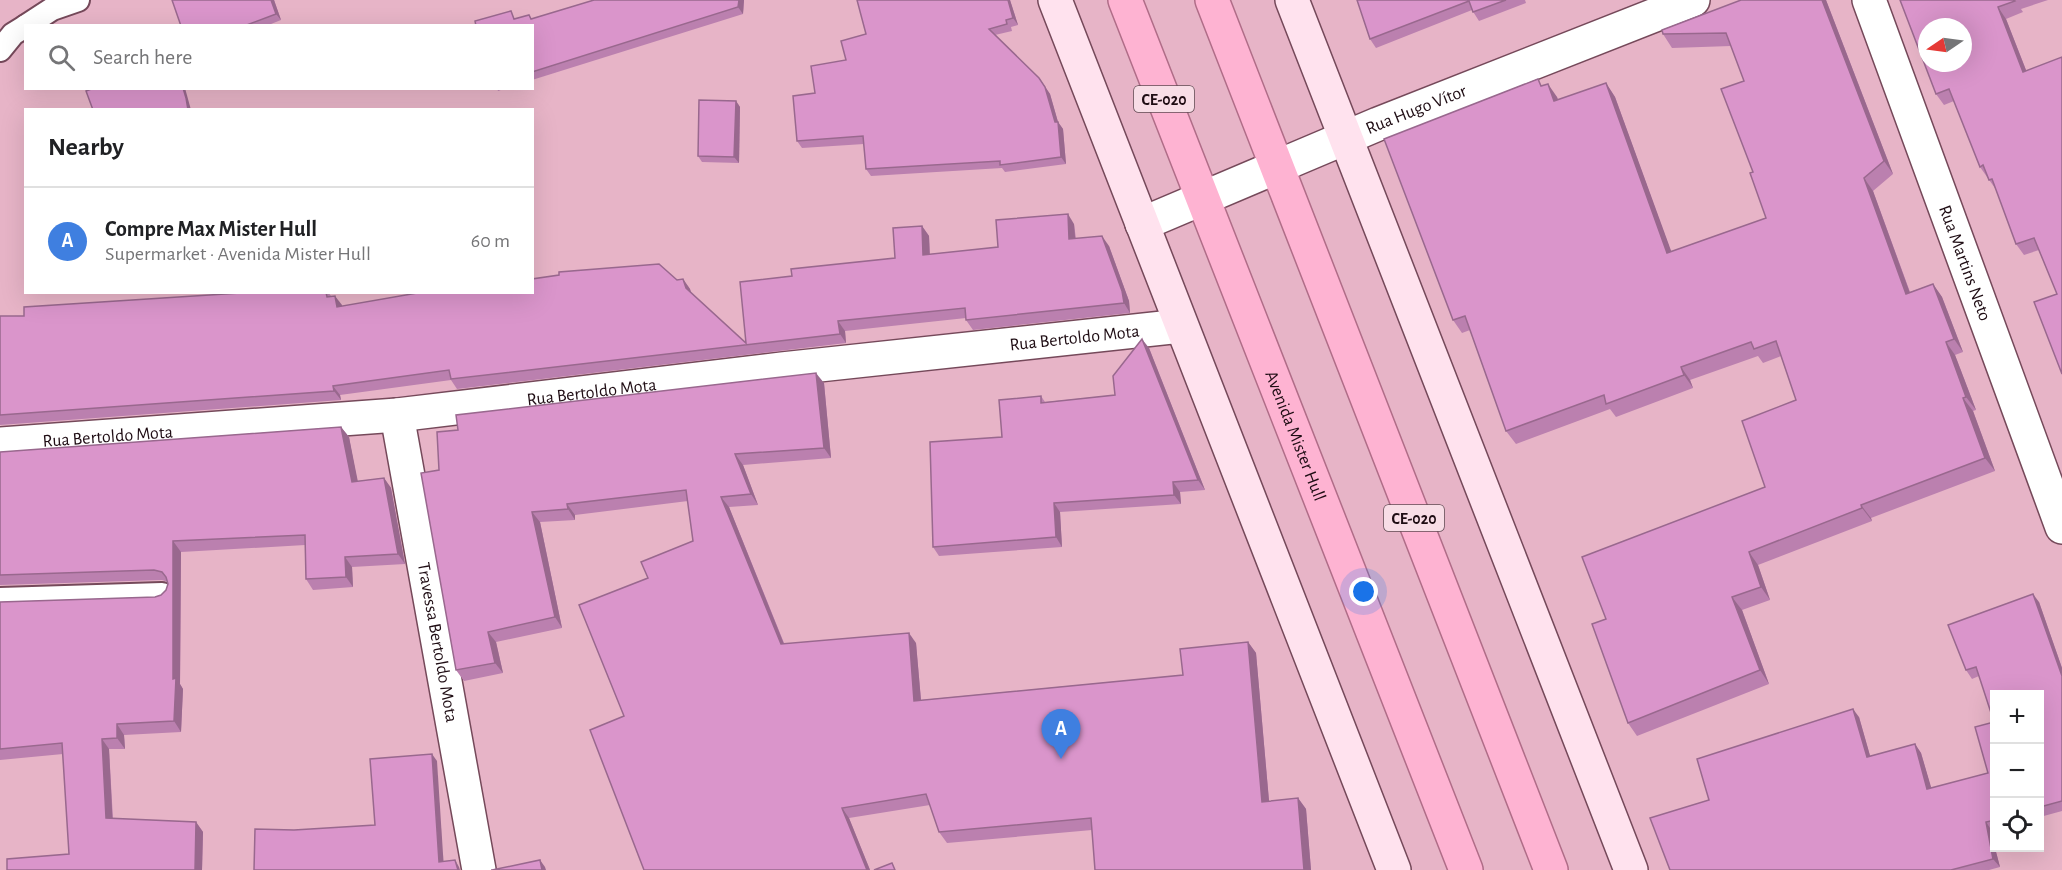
<!DOCTYPE html>
<html lang="en">
<head>
<meta charset="utf-8">
<style>
	:root { --surface:#fff; --page:#f2f2f2; --text:#202124; --muted:#757577; --line:#e0e0e0; --accent:#111827 }
	body { margin:0; font-family:"Alegreya Sans",sans-serif; background:var(--page); color:var(--text) }
	.controls { position:absolute; right:18px; bottom:18px; display:grid; overflow:hidden; border-radius:0px; box-shadow:0 6px 24px #0002 }
	.controls button { width:54px; height:54px; display:grid; place-items:center; padding:0; border:0; border-bottom:2px solid var(--line); background:var(--surface); color:var(--text); font:30px sans-serif }
	.compass { position:absolute; left:1918px; top:18px; width:54px; height:54px; border-radius:50%; background:var(--surface); box-shadow:0 6px 24px #0002; rotate:257deg }
	.you { position:absolute; left:1364px; top:592px; width:21px; height:21px; margin:-15px; border:4px solid #fff; border-radius:50%; background:#1a73e8; box-shadow:0 0 0 9px #1a73e833 }
	.badge { display:grid; place-items:center; width:39px; height:39px; border-radius:50%; background:var(--accent); color:#fff; font-size:20px; font-weight:700 }
	.pin { position:absolute; translate:-50% -50px; filter:drop-shadow(0 2px 3px #0008) }
	.pin::after { content:''; position:absolute; top:32px; width:21px; height:18px; background:inherit; clip-path:polygon(0 0,100% 0,50% 100%) }
	.list { margin:0; padding:0; list-style:none }
	h2 { display:flex; justify-content:space-between; align-items:center; height:78px; margin:0; padding:0 24px; font-size:26px }
	h2 small { font-size:20px; font-weight:400; color:var(--muted) }
	.list li { display:grid; grid-template-columns:39px 1fr auto; gap:18px; align-items:center; box-sizing:border-box; height:108px; padding:0 24px; border-top:2px solid var(--line) }
	.list b { display:block; font-size:22px; white-space:nowrap }
	.list p { margin:0; font-size:20px; white-space:nowrap; color:var(--muted) }
	.list em { font-size:20px; font-style:normal; color:var(--muted) }
	.icon { flex:none; width:33px; height:33px; fill:none; stroke:currentColor; stroke-width:2; stroke-linecap:round; stroke-linejoin:round }
	.map { position:relative; flex:none; width:2062px; height:870px; overflow:hidden }
	.search { position:absolute; background:var(--surface); box-shadow:0 6px 24px #0002; left:24px; top:24px; width:510px; height:66px; display:flex; align-items:center; gap:15px; box-sizing:border-box; padding:0 21px; border-radius:0px; color:var(--muted); font-size:22px }
	.panel { position:absolute; background:var(--surface); box-shadow:0 6px 24px #0002; left:24px; top:108px; width:510px; height:186px; border-radius:0px }
	.map>svg:first-child { display:block }
	.lines { fill:none; stroke-linecap:round; stroke-linejoin:round }
	.service-casing { stroke:#75495a; stroke-width:26 }
	.minor-casing { stroke:#75495a; stroke-width:36 }
	.secondary-casing { stroke:#75495a; stroke-width:36 }
	.trunk-casing { stroke:#b06d88; stroke-width:36 }
	.service { stroke:#fff; stroke-width:22 }
	.minor { stroke:#fff; stroke-width:33 }
	.secondary { stroke:#ffe2ee; stroke-width:33 }
	.trunk { stroke:#feb3d2; stroke-width:33 }
	.wall { fill:#bb80af }
	.shaded-wall { fill:#99688e }
	.building { fill:#da95cb; stroke:#99688e; stroke-width:1.5; fill-rule:evenodd }
	.labels { text-anchor:middle; stroke-width:6; stroke-linejoin:round; paint-order:stroke }
	.shield { fill:#f8dde6; stroke:#604b53; stroke-width:1.5 }
	.shield-label { font-size:16px; font-weight:bold; fill:#1f0d14 }
	.street-label { font-size:18px; fill:#1f0d14; stroke:#f8dde6 }
</style>
</head>
<body>
<div class="map">
<svg width="2062" height="870" viewBox="0 0 2062 870">
	<rect width="100%" height="100%" fill="#e7b4c7"/>
	<g class="lines">
		<defs>
			<g id="service">
				<path d="M26,26L52,9L78,0"/>
				<path d="M0,50L13,34L26,26"/>
				<path d="M0,599L162,594"/>
			</g>
			<g id="minor">
				<path id="s1" d="M1869,0L2062,527"/>
				<path id="s2" d="M1142,224L1378,124L1693,0"/>
				<path id="s3" d="M397,415L479,870"/>
				<path id="s4" d="M0,444L397,415L782,369L1181,326"/>
			</g>
			<g id="secondary">
				<path d="M1055,0L1394,870"/>
				<path d="M1292,0L1631,870"/>
			</g>
			<g id="trunk">
				<path id="s5" d="M1125,0L1466,870"/>
				<path d="M1212,0L1551,870"/>
			</g>
		</defs>
		<use href="#service" class="service-casing"/>
		<use href="#minor" class="minor-casing"/>
		<use href="#secondary" class="secondary-casing"/>
		<use href="#trunk" class="trunk-casing"/>
		<use href="#service" class="service"/>
		<use href="#minor" class="minor"/>
		<use href="#secondary" class="secondary"/>
		<use href="#trunk" class="trunk"/>
	</g>
	<g class="wall">
		<path d="M172,0H274L281,20L266,26H181Z"/>
		<path d="M594,0H744L743,14L532,80V26L517,19H532Z"/>
		<path d="M1010,0L1018,25L1011,27L1012,31L995,35L1044,85L1050,94L1058,122L1063,129L1066,164L1005,172L1002,168L871,176L866,169L864,144L802,148L797,141L815,93L846,60L866,34Z"/>
		<path d="M1357,0H1525L1526,3L1479,21L1472,10L1376,48L1370,39Z"/>
		<path d="M1826,0L1893,174L1873,191L1910,292L1933,284L1942,297L1963,352L1955,355L1976,410L1973,411L1995,471L1871,518L1872,521L1758,565L1770,600L1742,610L1769,684L1637,736L1628,723L1606,619L1765,487L1796,400L1781,356L1763,363L1758,356L1690,380L1693,388L1616,417L1610,409L1516,444L1506,431L1470,330L1462,333L1453,320L1543,86L1557,97L1558,100L1606,83L1615,97L1671,252L1766,218L1753,172L1744,81L1731,46L1672,48L1663,34Z"/>
		<path d="M1900,0H2048L2021,9L2023,12L2006,19L2026,70L2057,294L2039,250L2024,255L2016,244L1997,191L1980,167L1954,101L1944,105L1936,94Z"/>
		<path d="M497,88H506L498,91Z"/>
		<path d="M736,101L740,107L739,163L702,162L698,156Z"/>
		<path d="M1074,224L1076,239L1109,246L1129,301L1130,313L973,330L966,320V318L845,331L846,343L457,389L451,380L340,395L341,400L0,425V316H24L255,293L328,292L331,296L342,306L683,279L690,289L691,293L746,343L792,276L895,258L922,226L929,236L930,254L998,247Z"/>
		<path d="M1149,348L1205,490L1180,492L1181,504L1060,512L1062,547L939,556L933,547L1002,437L1041,396L1045,402L1115,395Z"/>
		<path d="M824,383L831,458L743,465L758,505L729,507L784,643H916L921,700L1183,675L1248,642L1256,653L1269,801L1298,798L1306,809L1311,870H1095L1092,830L947,843L939,832L930,805L849,818L870,870H644L624,716L648,578L693,541L688,501L575,515V520L540,522L562,628L496,642L503,673L464,681L456,670L439,470L458,430Z"/>
		<path d="M341,427L349,437L357,481L384,478L391,488L405,564L352,567L353,587L313,590L306,579L305,545L181,552L180,684L183,689L181,732L124,735L125,749H109L113,819L196,822L203,832L202,870H7L69,854L63,754L0,760V602L155,597L161,595L166,590L168,584V582L162,580L0,585V452Z"/>
		<path d="M2039,602L2062,668V811L2040,817V694H1995V830L1992,831L1995,848L2000,867L1989,870H1670L1709,800L1859,717L1870,756L1915,744L1921,753L1931,788L1988,773L1994,722L1979,676L1972,679L1966,670Z"/>
	</g>
	<g class="shaded-wall">
		<path d="M271,0H274L281,20L276,14Z"/>
		<path d="M739,0H744L743,14L738,7Z"/>
		<path d="M1008,0H1010L1018,25L1013,18Z"/>
		<path d="M1822,0H1826L1893,174L1884,161Z"/>
		<path d="M1998,7L2006,19L2031,83L2023,72Z"/>
		<path d="M1039,78L1050,94L1058,122L1063,129L1066,164L1061,157L1055,122Z"/>
		<path d="M1606,83L1615,97L1677,267L1667,253Z"/>
		<path d="M1548,84L1557,97L1563,114L1554,101Z"/>
		<path d="M183,88H185L191,110H188Z"/>
		<path d="M736,101L740,107L739,163L734,157Z"/>
		<path d="M1864,178L1873,191L1915,307L1906,294Z"/>
		<path d="M1068,214L1074,224L1076,249L1069,239Z"/>
		<path d="M922,226L929,236L930,264L923,255Z"/>
		<path d="M1102,236L1109,246L1129,301L1130,313L1124,303Z"/>
		<path d="M683,279L690,289L693,298L686,288Z"/>
		<path d="M1933,284L1942,297L1963,352L1954,339Z"/>
		<path d="M335,296L342,305L344,317L337,307Z"/>
		<path d="M838,321L845,331L846,343L840,334Z"/>
		<path d="M1142,339L1149,348L1205,490L1198,480Z"/>
		<path d="M1946,342L1955,355L1976,410L1966,397Z"/>
		<path d="M1681,367L1690,380L1693,388L1684,375Z"/>
		<path d="M816,373L824,383L831,458L824,448Z"/>
		<path d="M333,386L340,395L341,400L334,391Z"/>
		<path d="M1963,398L1973,411L1995,471L1985,458Z"/>
		<path d="M341,427L349,437L360,492L352,482Z"/>
		<path d="M735,454L743,465L758,505L751,494Z"/>
		<path d="M384,478L391,488L405,564L398,554Z"/>
		<path d="M1173,482L1180,492L1181,504L1174,495Z"/>
		<path d="M721,497L729,507L788,654L781,644Z"/>
		<path d="M1054,503L1060,512L1062,547L1056,537Z"/>
		<path d="M567,504L575,515V520L568,509Z"/>
		<path d="M1861,505L1871,518L1872,521L1862,508Z"/>
		<path d="M532,512L540,522L562,628L555,617Z"/>
		<path d="M173,541L181,552L180,684L183,689L181,732L174,721L173,679Z"/>
		<path d="M1749,552L1758,565L1770,600L1761,587Z"/>
		<path d="M345,557L352,567L353,587L346,577Z"/>
		<path d="M2033,594L2039,602L2062,668V676Z"/>
		<path d="M1732,597L1742,610L1769,684L1760,670Z"/>
		<path d="M488,632L496,642L503,673L495,663Z"/>
		<path d="M909,633L916,643L922,712L914,701Z"/>
		<path d="M1248,642L1256,653L1270,812L1262,802Z"/>
		<path d="M1853,709L1859,717L1873,766L1867,757Z"/>
		<path d="M117,724L124,735L125,749L117,738Z"/>
		<path d="M102,739L109,749L113,829L106,818Z"/>
		<path d="M1915,744L1921,753L1934,797L1927,789Z"/>
		<path d="M432,754L437,761L444,869L439,862Z"/>
		<path d="M1298,798L1306,809L1311,870H1304Z"/>
		<path d="M842,808L849,818L870,870H867Z"/>
		<path d="M196,822L203,832L202,870H195Z"/>
		<path d="M1986,822L1992,831L1995,848L2000,867L1993,859Z"/>
		<path d="M455,860L459,867L460,870H458Z"/>
		<path d="M540,860L545,867L546,870H542Z"/>
	</g>
	<g class="building">
		<path d="M172,0H271L276,14L244,26H181Z"/>
		<path d="M594,0H739L738,7L532,72V26H476L475,21L511,11L514,19L529,15L531,19Z"/>
		<path d="M857,0H1008L1013,18L1006,20L1007,24L989,29L1039,78L1045,87L1055,122H1058L1061,157L1000,165V161L866,169L863,136L797,141L793,96L815,93L811,66L846,60L841,41L866,34Z"/>
		<path d="M1357,0H1506L1473,12L1469,1L1370,39Z"/>
		<path d="M1741,0H1822L1884,161L1864,178L1906,294L1933,284L1954,339L1946,342L1966,397L1963,398L1985,458L1861,505L1862,508L1749,552L1761,587L1732,597L1760,670L1628,723L1592,624L1606,619L1582,557L1765,487L1742,421L1796,400L1776,341L1754,349L1751,342L1681,367L1684,375L1606,404L1604,395L1506,431L1465,316L1453,320L1384,139L1538,79L1541,86L1548,84L1554,101L1606,83L1667,253L1766,218L1750,173L1753,172L1721,89L1744,81L1726,33L1663,34L1662,30Z"/>
		<path d="M1900,0H2014L2015,1L1998,7L2023,72L2062,57V374L2034,302L2057,294L2034,238L2016,244L1992,179L1989,180L1983,165L1980,167L1949,89L1936,94ZM1927,27H1963V63H1927Z"/>
		<path d="M94,88H183L186,98L188,110H93L86,91Z"/>
		<path d="M699,100L736,101L734,157L698,156Z"/>
		<path d="M1068,214L1069,239L1102,236L1122,291L1124,303L966,320L965,308L838,321L840,334L451,379L449,370L333,386L334,391L0,415V316H24V307L256,292H326L327,297L335,296L337,307L423,292H532V279L559,275V272L659,264L677,280L683,279L686,288L746,343L740,282L792,276L791,269L895,258L893,228L922,226L923,255L998,247L996,220Z"/>
		<path d="M1142,339L1198,480L1173,482L1174,495L1054,503L1056,537L933,547L930,442L1002,437L999,400L1041,396V403L1115,395L1113,376Z"/>
		<path d="M816,373L824,448L735,454L751,494L721,497L781,644L909,633L914,701L1183,675L1180,649L1248,642L1262,802L1298,798L1304,870H1095L1091,818L939,832L926,794L842,808L867,870H644L590,730L624,716L579,605L648,578L641,562L693,541L686,490L567,504L568,509L532,512L555,617L488,632L495,663L456,670L421,473L439,470L437,432L458,430L456,415Z"/>
		<path d="M341,427L352,482L384,478L398,554L345,557L346,577L306,579L305,535L173,541V679L176,678L174,721L117,724V738L102,739L106,818L196,822L195,870H7V859L69,854L62,743L0,749V602L155,597L161,595L166,590L168,584L166,577L162,572L154,570L0,575V452Z"/>
		<path d="M2033,594L2062,676V801L2040,807V694H1995V820L1986,822L1993,859L1951,870H1670L1650,818L1709,800L1697,759L1853,709L1867,757L1915,744L1927,789L1988,773L1975,727L1994,722L1976,667L1966,670L1948,625Z"/>
		<path d="M432,754L439,862L455,860L458,870H254L255,829L294,830L375,825L370,759Z"/>
		<path d="M540,860L542,870H491H492Z"/>
		<path d="M892,863L895,870H874Z"/>
	</g>
	<g class="labels">
		<g class="shield">
			<rect x="1134" y="86" width="60" height="26" rx="4.5"/>
			<rect x="1384" y="505" width="60" height="26" rx="4.5"/>
		</g>
		<g class="shield-label">
			<text x="1164" y="105">CE-020</text>
			<text x="1414" y="524">CE-020</text>
		</g>
		<g class="street-label">
			<text dy="6" stroke="none"><textPath href="#s2" startOffset="297">Rua Hugo Vítor</textPath></text>
			<text dy="6" stroke="none"><textPath href="#s1" startOffset="280">Rua Martins Neto</textPath></text>
			<text dy="6" stroke="none"><textPath href="#s4" startOffset="1080">Rua Bertoldo Mota</textPath></text>
			<text dy="6" stroke="none"><textPath href="#s4" startOffset="594">Rua Bertoldo Mota</textPath></text>
			<text dy="6" stroke="none"><textPath href="#s5" startOffset="468">Avenida Mister Hull</textPath></text>
			<text dy="6" stroke="none"><textPath href="#s4" startOffset="108">Rua Bertoldo Mota</textPath></text>
			<text dy="6" stroke="none"><textPath href="#s3" startOffset="231">Travessa Bertoldo Mota</textPath></text>
		</g>
	</g>
</svg>
<div class="controls">
<button>+</button>
<button>−</button>
<button><svg class="icon" aria-label="locate" viewBox="0 0 24 24"><circle cx="12" cy="12" r="6"/><path d="M12 2v4M12 18v4M2 12h4M18 12h4"/></svg></button>
</div>
<svg class="compass" viewBox="-18 -18 36 36"><path d="M0-13l5 13h-10z" fill="#e53935"/><path d="M0 13l5-13h-10z" fill="#757577"/></svg>
<div class="you"></div>
<div class="pin badge" style="left:1061px;top:759px;background:#3f7fe0">A</div>
<div class="search"><svg class="icon" aria-label="search" viewBox="0 0 24 24"><circle cx="10" cy="10" r="6"/><path d="M15 15l6 6"/></svg>Search here</div>
<section class="panel">
<h2>Nearby<small></small></h2>
<ul class="list">
<li><span class="badge" style="background:#3f7fe0">A</span><div><b>Compre Max Mister Hull</b><p>Supermarket · Avenida Mister Hull</p></div><em>60 m</em></li>
</ul>
</section>
</div>
</body>
</html>
